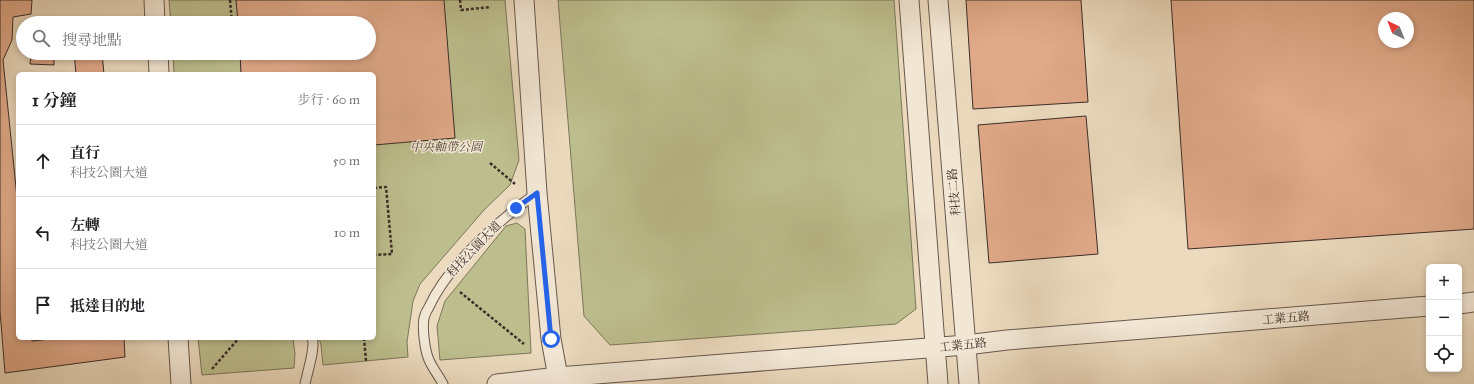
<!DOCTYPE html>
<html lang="zh-TW">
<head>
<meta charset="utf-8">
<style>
	:root { --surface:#fff; --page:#f6f6f6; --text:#202124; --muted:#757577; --line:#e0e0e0 }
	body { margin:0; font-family:"IM FELL Great Primer","Noto Serif TC",serif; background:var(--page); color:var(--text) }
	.controls { position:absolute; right:12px; bottom:12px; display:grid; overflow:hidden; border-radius:6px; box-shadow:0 2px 6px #0003 }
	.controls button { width:36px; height:36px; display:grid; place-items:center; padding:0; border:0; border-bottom:1px solid var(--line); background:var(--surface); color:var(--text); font:20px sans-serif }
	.compass { position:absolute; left:1378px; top:12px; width:36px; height:36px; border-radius:50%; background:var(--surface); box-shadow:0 2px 6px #0003; rotate:317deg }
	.stop { position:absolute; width:12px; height:12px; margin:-9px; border:3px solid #2563eb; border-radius:50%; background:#fff }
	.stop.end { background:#2563eb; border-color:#fff; box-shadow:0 1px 4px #0008 }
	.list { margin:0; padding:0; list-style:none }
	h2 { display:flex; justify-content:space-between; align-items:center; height:52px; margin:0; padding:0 16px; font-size:17px }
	h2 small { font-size:13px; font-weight:400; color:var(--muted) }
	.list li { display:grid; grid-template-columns:26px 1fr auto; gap:12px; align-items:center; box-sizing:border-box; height:72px; padding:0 16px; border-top:1px solid var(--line) }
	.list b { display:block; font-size:15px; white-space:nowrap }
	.list p { margin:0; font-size:13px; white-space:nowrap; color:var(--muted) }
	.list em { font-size:13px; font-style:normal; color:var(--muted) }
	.icon { flex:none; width:22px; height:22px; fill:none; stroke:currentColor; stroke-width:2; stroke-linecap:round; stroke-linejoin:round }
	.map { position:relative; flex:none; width:1474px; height:384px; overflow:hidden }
	.search { position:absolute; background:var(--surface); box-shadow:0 2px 6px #0003; left:16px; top:16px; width:360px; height:44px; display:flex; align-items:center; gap:10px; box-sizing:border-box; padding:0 14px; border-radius:22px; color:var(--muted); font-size:15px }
	.panel { position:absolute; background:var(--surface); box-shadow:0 2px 6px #0003; left:16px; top:72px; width:360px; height:268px; border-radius:6px }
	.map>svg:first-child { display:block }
	.green { fill:#bdbe8e; stroke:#7c765a }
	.building { fill:#e0a989; stroke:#3c2d27; fill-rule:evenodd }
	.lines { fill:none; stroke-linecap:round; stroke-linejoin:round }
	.lane-casing { stroke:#68584d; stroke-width:11 }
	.street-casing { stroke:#68584d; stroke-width:21 }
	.path { stroke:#3c2d27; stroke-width:2.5; stroke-dasharray:3 2; stroke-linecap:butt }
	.lane { stroke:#f2e7d5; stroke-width:9 }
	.street { stroke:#f2e7d5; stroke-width:19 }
	.route { stroke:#2563eb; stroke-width:5 }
	.labels { text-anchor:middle; stroke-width:3; stroke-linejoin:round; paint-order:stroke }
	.park-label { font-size:12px; font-style:italic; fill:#564a3c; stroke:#f2e7d5 }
	.street-label { font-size:12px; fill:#3c2d27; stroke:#f2e7d5 }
</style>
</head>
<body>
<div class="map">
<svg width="1474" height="384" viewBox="0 0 1474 384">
	<rect width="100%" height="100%" fill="#ebdabe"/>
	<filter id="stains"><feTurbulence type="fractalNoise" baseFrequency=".005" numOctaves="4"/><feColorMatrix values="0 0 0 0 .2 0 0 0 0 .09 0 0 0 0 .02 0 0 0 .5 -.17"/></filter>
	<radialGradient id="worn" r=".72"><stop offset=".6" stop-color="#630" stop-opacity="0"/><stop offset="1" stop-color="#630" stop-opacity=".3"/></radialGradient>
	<g class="green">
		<path d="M169,0H505L519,160L510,185L484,210L420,284L413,301L407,342L408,357L323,365L321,345L319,338H374V74H174L173,53H369V23H171Z"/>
		<path d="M558,0H894L916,309L896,324L610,345L584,316Z"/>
		<path d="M517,223L525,229L531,353L440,360L437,326L445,301L506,226Z"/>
		<path d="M198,338H293L295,354L294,368L202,375Z"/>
	</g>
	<g class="building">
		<path d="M0,0H32L31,14L13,17L12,40L3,60L18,207V338H31L32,341L58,338H124L125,357L5,373L0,311Z"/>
		<path d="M236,0H444L455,138L374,145V74H241L240,53H369V23H238Z"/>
		<path d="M966,0H1081L1088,102L973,109Z"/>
		<path d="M1171,0H1474V229L1188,249ZM1384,18H1408V42H1384Z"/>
		<path d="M31,53H54V65L30,64Z"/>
		<path d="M74,53H102L104,74H76Z"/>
		<path d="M1086,116L1098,254L989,263L978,125Z"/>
	</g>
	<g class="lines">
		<defs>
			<g id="lane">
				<path d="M305,384C307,373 316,347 312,338"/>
				<path d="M443,384C439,376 433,369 429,360C425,351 422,329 424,318C425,314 427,310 429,307C448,265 500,219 537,193"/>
			</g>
			<g id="street">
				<path d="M154,0L155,23"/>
				<path d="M524,0L537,193L551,339L558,377"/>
				<path d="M909,0L938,384"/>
				<path d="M938,0L969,384"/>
				<path d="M158,53L159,74"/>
				<path d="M1459,304L1474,302"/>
				<path d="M178,338L181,384"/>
				<path d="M497,384L558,377L966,345L1007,340L1429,306"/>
			</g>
		</defs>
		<use href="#lane" class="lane-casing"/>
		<use href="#street" class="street-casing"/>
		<g class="path">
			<path d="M230,0L232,23"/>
			<path d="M460,0L461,10L491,7"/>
			<path d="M490,163L515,184"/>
			<path d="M374,188L386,187L392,254L374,255"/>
			<path d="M460,292L524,344"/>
			<path d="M364,338L366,361"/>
			<path d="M212,369L239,338"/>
		</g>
		<use href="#lane" class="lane"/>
		<use href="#street" class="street"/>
	</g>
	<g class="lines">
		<path class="route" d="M516,208L537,193L551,339"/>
	</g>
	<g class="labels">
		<g class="park-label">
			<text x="446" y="151">中央軸帶公園</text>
		</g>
		<g class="street-label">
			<text transform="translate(954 192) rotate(-95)" y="4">科技二路</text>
			<text transform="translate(474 249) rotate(-46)" y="4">科技公園大道</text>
			<text transform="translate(1286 318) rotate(-5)" y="4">工業五路</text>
			<text transform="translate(963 345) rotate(-6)" y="4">工業五路</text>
		</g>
	</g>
	<rect width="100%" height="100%" filter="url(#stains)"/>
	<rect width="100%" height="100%" fill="url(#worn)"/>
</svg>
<div class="controls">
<button>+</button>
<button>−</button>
<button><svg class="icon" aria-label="locate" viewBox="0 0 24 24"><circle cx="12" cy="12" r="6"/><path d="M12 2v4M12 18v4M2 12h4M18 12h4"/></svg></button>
</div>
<svg class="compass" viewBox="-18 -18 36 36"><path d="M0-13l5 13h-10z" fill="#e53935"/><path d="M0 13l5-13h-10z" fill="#757577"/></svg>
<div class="stop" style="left:551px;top:339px"></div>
<div class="stop end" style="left:516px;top:208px"></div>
<div class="search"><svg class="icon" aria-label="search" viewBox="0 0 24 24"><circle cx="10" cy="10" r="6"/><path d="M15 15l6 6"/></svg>搜尋地點</div>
<section class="panel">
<h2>1 分鐘<small>步行 · 60 m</small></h2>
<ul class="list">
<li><svg class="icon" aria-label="ahead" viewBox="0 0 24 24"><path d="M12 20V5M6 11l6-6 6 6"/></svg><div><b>直行</b><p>科技公園大道</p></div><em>50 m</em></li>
<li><svg class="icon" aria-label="left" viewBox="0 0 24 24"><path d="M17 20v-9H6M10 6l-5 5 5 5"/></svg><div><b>左轉</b><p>科技公園大道</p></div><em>10 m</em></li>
<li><svg class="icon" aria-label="arrive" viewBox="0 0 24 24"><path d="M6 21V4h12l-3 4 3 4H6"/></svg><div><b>抵達目的地</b></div></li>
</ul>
</section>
</div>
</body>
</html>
